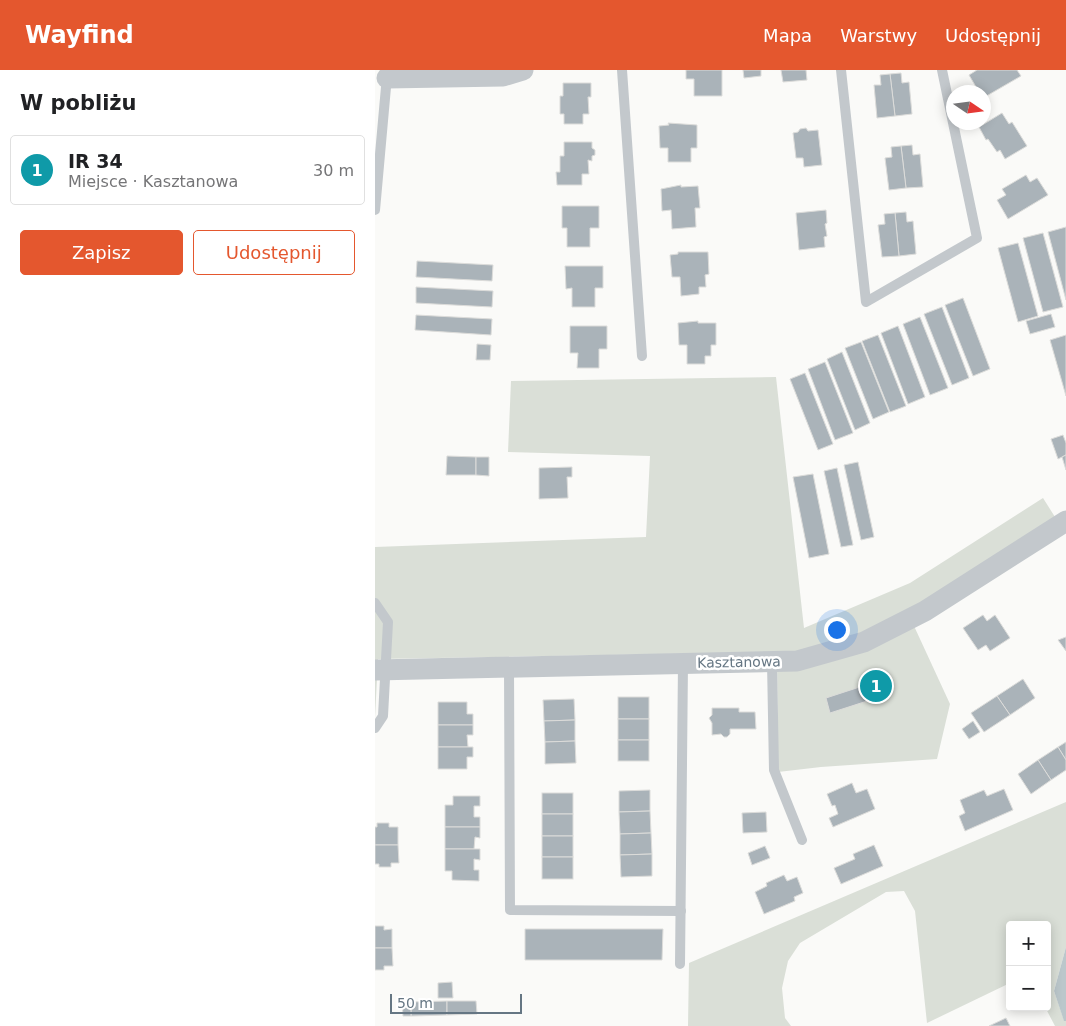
<!DOCTYPE html>
<html lang="pl">
<head>
<meta charset="utf-8">
<style>
	:root { --surface:#fff; --page:#f6f6f6; --text:#202124; --muted:#757577; --line:#e0e0e0; --accent:#e4572e }
	body { margin:0; font-family:"DejaVu Sans",sans-serif; background:var(--page); color:var(--text) }
	.controls { position:absolute; right:15px; bottom:15px; display:grid; overflow:hidden; border-radius:5px; box-shadow:0 2px 12px #0003 }
	.controls button { width:45px; height:45px; display:grid; place-items:center; padding:0; border:0; border-bottom:1px solid var(--line); background:var(--surface); color:var(--text); font:25px sans-serif }
	.compass { position:absolute; left:571px; top:15px; width:45px; height:45px; border-radius:50%; background:var(--surface); box-shadow:0 2px 12px #0003; rotate:103deg }
	.scale { position:absolute; left:15px; bottom:12px; width:132px; box-sizing:border-box; padding-left:5px; border:2px solid #657683; border-top:0; font-size:14px; line-height:18px; white-space:nowrap; color:#657683; -webkit-text-stroke:4px #fff; paint-order:stroke }
	.you { position:absolute; left:461px; top:559px; width:18px; height:18px; margin:-12px; border:4px solid #fff; border-radius:50%; background:#1a73e8; box-shadow:0 0 0 8px #1a73e833 }
	.badge { display:grid; place-items:center; width:32px; height:32px; border-radius:50%; background:var(--accent); color:#fff; font-size:16px; font-weight:700 }
	.pin { position:absolute; translate:-50% -50%; border:2px solid #fff; box-shadow:0 1px 5px #0006 }
	.list { margin:0; padding:0; list-style:none }
	h2 { display:flex; justify-content:space-between; align-items:center; height:65px; margin:0; padding:0 20px; font-size:21px }
	h2 small { font-size:16px; font-weight:400; color:var(--muted) }
	.list li { display:grid; grid-template-columns:32px 1fr auto; gap:15px; align-items:center; box-sizing:border-box; height:70px; margin:0 10px 10px; padding:0 10px; border:1px solid var(--line); border-radius:5px }
	.list b { display:block; font-size:19px; white-space:nowrap }
	.list p { margin:0; font-size:16px; white-space:nowrap; color:var(--muted) }
	.list em { font-size:16px; font-style:normal; color:var(--muted) }
	.actions { display:flex; gap:10px; padding:15px 20px }
	.actions a { flex:1; padding:11px 0; border:1px solid var(--accent); border-radius:5px; text-align:center; font-size:18px; color:var(--accent) }
	.actions .main { background:var(--accent); color:#fff }
	.map { position:relative; flex:none; width:691px; height:956px; overflow:hidden }
	header { display:flex; align-items:center; gap:30px; box-sizing:border-box; height:70px; padding:0 25px; background:var(--accent); color:#fff }
	header strong { font-size:24px }
	nav { display:flex; gap:28px; margin-inline-start:auto; font-size:18px }
	main { display:flex }
	aside { flex:1; background:var(--surface) }
	.map>svg:first-child { display:block }
	.green { fill:#dadfd7 }
	.water { fill:#bbc7cb }
	.building { fill:#aab3b9; stroke:#dcdcda }
	.lines { fill:none; stroke-linecap:round; stroke-linejoin:round }
	.service { stroke:#c3c8cc; stroke-width:10 }
	.minor { stroke:#c3c8cc; stroke-width:21 }
	.labels { text-anchor:middle; stroke-width:5; stroke-linejoin:round; paint-order:stroke }
	.street-label { font-size:14px; fill:#657683; stroke:#fff }
</style>
</head>
<body>
<header>
<strong>Wayfind</strong>
<nav><a>Mapa</a><a>Warstwy</a><a>Udostępnij</a></nav>
</header>
<main>
<aside>
<h2>W pobliżu<small></small></h2>
<ul class="list">
<li><span class="badge" style="background:#0f9aa8">1</span><div><b>IR 34</b><p>Miejsce · Kasztanowa</p></div><em>30 m</em></li>
</ul>
<div class="actions"><a class="main">Zapisz</a><a>Udostępnij</a></div>
</aside>
<div class="map">
<svg width="691" height="956" viewBox="0 0 691 956">
	<rect width="100%" height="100%" fill="#fafaf8"/>
	<g class="green">
		<path d="M401,307L429,558L535,513L668,428L680,447L533,543L575,634L562,689L446,697L403,702L402,582L3,589L0,648V477L271,467L275,386L133,382L136,311Z"/>
		<path d="M691,732V877L679,921L689,950L691,951V956H680L670,937H672V855H635V913L552,953L540,841L529,821L511,822L425,873L413,891L407,918L410,948L416,956H313L314,893Z"/>
	</g>
	<path class="water" d="M691,877V951H689L679,921Z"/>
	<g class="building">
		<path d="M311,0H347V26H319V9H311Z"/>
		<path d="M368,0H386V6L369,8Z"/>
		<path d="M406,0H431L432,10L408,12Z"/>
		<path d="M602,0H642L646,6L608,28V22H604L594,5Z"/>
		<path d="M526,3L527,13L534,12L537,44L520,46L515,4Z"/>
		<path d="M515,4L520,46L502,48L499,15H506L505,5Z"/>
		<path d="M188,13H216V27H213L214,44H208V54H189V44H185V26H188Z"/>
		<path d="M627,43L634,54L637,52L652,76L630,89L625,80L622,82L613,69L611,70L604,57Z"/>
		<path d="M293,53L322,55V78H316V92H293V78H285L284,56L294,55Z"/>
		<path d="M431,58L433,61L443,60L447,95L429,97L428,88H421L418,63L423,62L425,59Z"/>
		<path d="M189,72H217V78L220,80V85L217,86V91L213,90L214,104H207V115H182L181,102H185V86H189Z"/>
		<path d="M537,75L538,85L545,84L548,117L531,118L526,76Z"/>
		<path d="M526,76L531,118L514,120L510,88L517,87L516,77Z"/>
		<path d="M651,105L655,112L662,108L673,125L633,149L622,130L631,125L627,119Z"/>
		<path d="M306,115V117L323,116L325,138H320L321,157L297,159L296,140L287,141L286,119Z"/>
		<path d="M187,136H224V158H215V177H192V158H187Z"/>
		<path d="M451,140L452,153L450,154L452,166L449,167L450,177L424,180L421,143Z"/>
		<path d="M531,142L532,152L538,151L541,184L524,186L520,143Z"/>
		<path d="M520,143L524,186L507,187L503,155L510,154L509,144Z"/>
		<path d="M691,157V230L673,162Z"/>
		<path d="M668,163L688,237L668,242L648,168Z"/>
		<path d="M643,173L663,246L643,252L623,178Z"/>
		<path d="M303,182H333L334,204L330,205L331,217H324V224L306,226L305,207H297L295,185L303,184Z"/>
		<path d="M42,191L118,195L117,211L41,207Z"/>
		<path d="M190,196H228V218H220V237H197V218L191,219Z"/>
		<path d="M41,217L118,221L117,237L41,233Z"/>
		<path d="M588,228L615,299L598,306L570,235Z"/>
		<path d="M567,237L594,308L577,315L549,244Z"/>
		<path d="M676,244L680,257L655,264L651,251Z"/>
		<path d="M41,245L117,249L116,265L40,260Z"/>
		<path d="M545,247L573,318L555,325L528,254Z"/>
		<path d="M323,251V253H341V275H336V286H330V294H312V275H304L303,253Z"/>
		<path d="M195,256H232V279H224V298H202L203,283H195Z"/>
		<path d="M523,256L550,327L533,334L506,263Z"/>
		<path d="M503,265L531,336L515,342L487,271Z"/>
		<path d="M691,265V326L675,270Z"/>
		<path d="M486,272L514,342L498,349L470,278Z"/>
		<path d="M102,274L116,275L115,290H101Z"/>
		<path d="M467,282L495,353L480,360L452,289Z"/>
		<path d="M450,292L478,363L460,370L433,299Z"/>
		<path d="M430,303L458,374L443,380L415,309Z"/>
		<path d="M688,365L691,373V385L683,389L676,369Z"/>
		<path d="M691,385V400L687,387Z"/>
		<path d="M72,386L101,387V405H71Z"/>
		<path d="M101,387H114V406L101,405Z"/>
		<path d="M483,392L499,467L486,470L469,395Z"/>
		<path d="M197,397V407H192L193,428L164,429V398Z"/>
		<path d="M462,398L478,475L466,477L449,401Z"/>
		<path d="M438,404L454,484L434,488L418,407Z"/>
		<path d="M608,545L612,551L620,545L635,568L615,581L611,575L603,580L588,558Z"/>
		<path d="M691,567V581L683,570Z"/>
		<path d="M510,602L517,623L455,643L451,628L506,610L505,604Z"/>
		<path d="M648,609L660,628L635,645L622,626Z"/>
		<path d="M622,626L635,645L609,662L596,643Z"/>
		<rect x="243" y="627" width="31" height="22"/>
		<path d="M199,629L200,650L169,651L168,630Z"/>
		<path d="M63,632H92V644H98V655H63Z"/>
		<path d="M337,638H364V642H380L381,659H355V664L352,667H349L346,664L337,665V653L334,648L337,645Z"/>
		<rect x="243" y="649" width="31" height="21"/>
		<path d="M200,650V671L170,672L169,651Z"/>
		<path d="M598,651L605,662L594,669L587,659Z"/>
		<path d="M63,655H98V665H92L93,677H63Z"/>
		<rect x="243" y="670" width="31" height="21"/>
		<path d="M200,671L201,693L170,694V672Z"/>
		<path d="M691,672V690L683,677Z"/>
		<path d="M63,677H98V687H92V699H63Z"/>
		<path d="M683,677L691,690V700L676,710L663,690Z"/>
		<path d="M663,690L676,710L656,724L643,704Z"/>
		<path d="M477,713L481,723L492,719L500,739L458,757L454,748L463,744L460,735L457,736L452,724Z"/>
		<path d="M629,719L638,740L590,761L584,746L590,743L585,730L609,720L612,726Z"/>
		<path d="M275,720V741L244,742V721Z"/>
		<rect x="167" y="723" width="31" height="21"/>
		<path d="M78,726H105V736H99V747H105V757H70V735H78Z"/>
		<path d="M275,741L276,763L245,764L244,742Z"/>
		<path d="M391,742L392,762L368,763L367,743Z"/>
		<rect x="167" y="744" width="31" height="22"/>
		<path d="M2,753H14V757H23V775H0V757H2Z"/>
		<path d="M70,757H105V768L100,767L99,779H70Z"/>
		<path d="M276,763L277,784L245,785V764Z"/>
		<rect x="167" y="766" width="31" height="21"/>
		<path d="M0,775H23L24,793H16V797H4V794H0Z"/>
		<path d="M499,775L508,796L466,814L459,798L480,789L478,784Z"/>
		<path d="M390,776L395,788L377,795L373,783Z"/>
		<path d="M70,779H105V790L99,789V800H104V811L77,810V801H70Z"/>
		<path d="M277,784V806L246,807L245,785Z"/>
		<rect x="167" y="787" width="31" height="22"/>
		<path d="M409,805L412,811L422,807L428,823L419,827L420,831L389,844L380,822L392,816L391,813Z"/>
		<path d="M0,856H9V860L17,859V878H0Z"/>
		<path d="M150,859H288L287,890H150Z"/>
		<path d="M0,878H17L18,896H9V900H0Z"/>
		<path d="M77,912L78,928H63V913Z"/>
		<path d="M72,931V945L36,946V932Z"/>
		<path d="M72,931H101L102,944L72,945Z"/>
		<path d="M36,932V946H28L27,933Z"/>
		<path d="M631,948L635,956H614Z"/>
	</g>
	<g class="lines">
		<g class="service">
			<path d="M247,0L267,286"/>
			<path d="M466,0L491,232L602,168L567,0"/>
			<path d="M0,140L12,6"/>
			<path d="M0,533L13,552L8,646L0,658"/>
			<path d="M397,592L399,700L427,770"/>
			<path d="M134,597L135,840L306,841"/>
			<path d="M305,894L308,593"/>
		</g>
		<g class="minor">
			<path d="M12,8L128,6L148,0"/>
			<path d="M0,600L422,591L489,572L550,541L691,451"/>
		</g>
	</g>
	<g class="labels">
		<g class="street-label">
			<text transform="translate(364 592) rotate(-1)" y="5">Kasztanowa</text>
		</g>
	</g>
</svg>
<div class="controls">
<button>+</button>
<button>−</button>
</div>
<svg class="compass" viewBox="-18 -18 36 36"><path d="M0-13l5 13h-10z" fill="#e53935"/><path d="M0 13l5-13h-10z" fill="#757577"/></svg>
<div class="scale">50 m</div>
<div class="you"></div>
<div class="pin badge" style="left:501px;top:616px;background:#0f9aa8">1</div>
</div>
</main>
</body>
</html>
